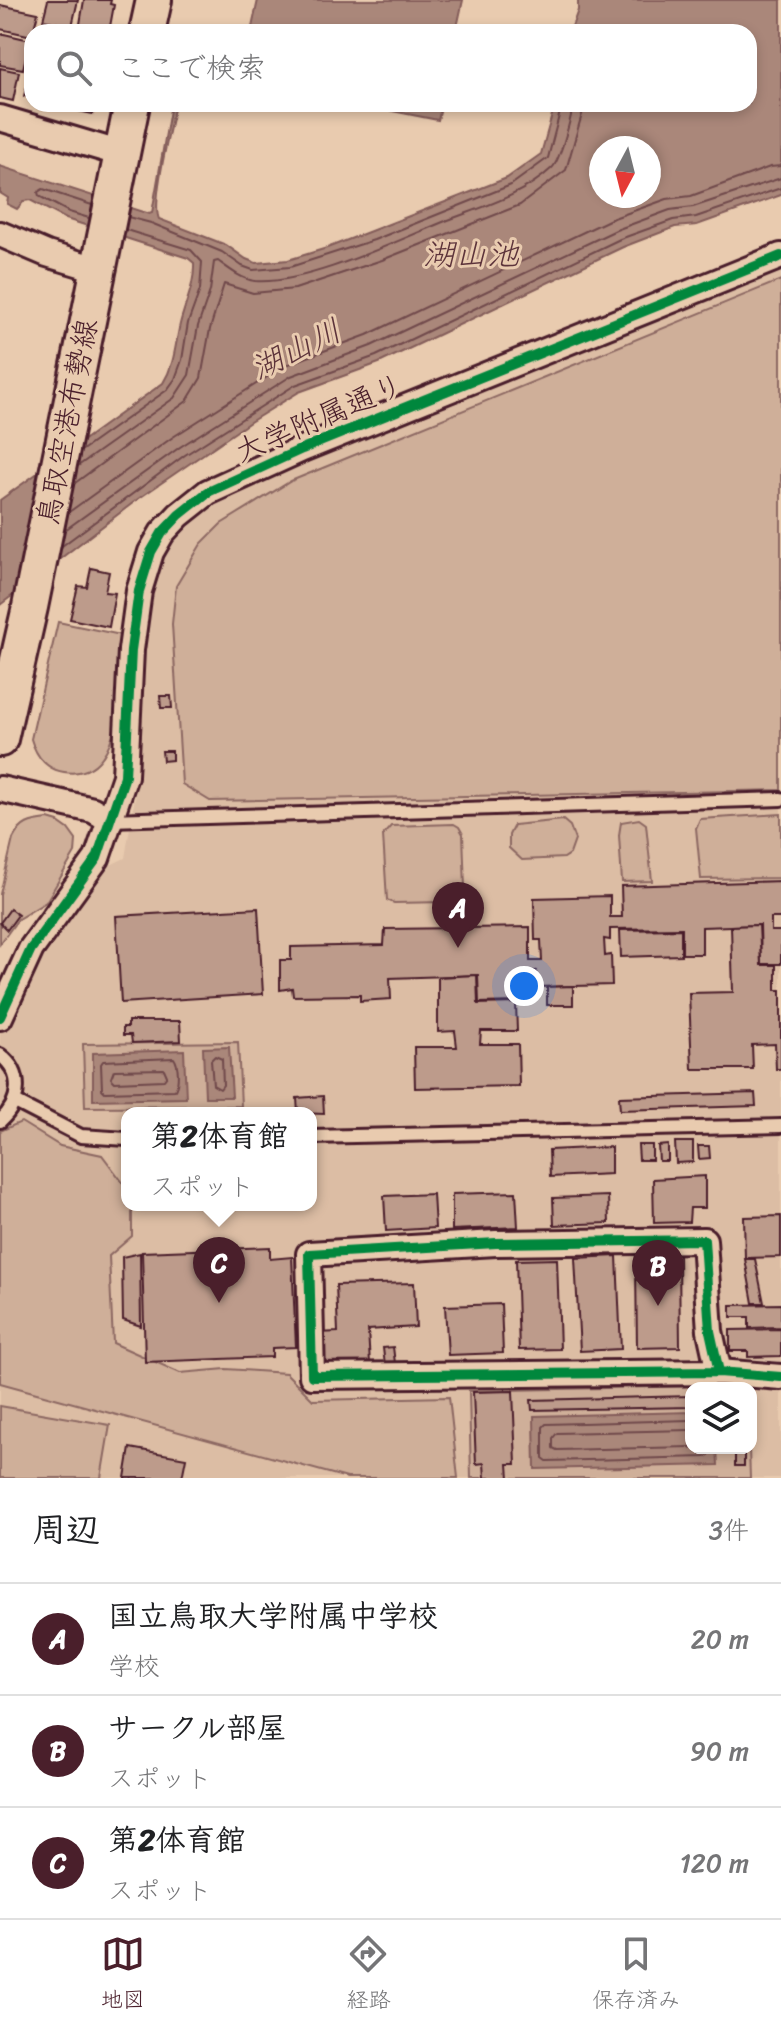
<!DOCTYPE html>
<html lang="ja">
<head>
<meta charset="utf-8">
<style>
	:root { --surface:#fff; --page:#f6f6f6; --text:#202124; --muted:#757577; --line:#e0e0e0; --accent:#4a1f2b }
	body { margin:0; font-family:Sriracha,"Klee One",sans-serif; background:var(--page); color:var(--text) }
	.controls { position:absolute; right:24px; bottom:24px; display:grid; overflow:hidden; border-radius:16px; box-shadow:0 4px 12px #0003 }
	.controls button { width:72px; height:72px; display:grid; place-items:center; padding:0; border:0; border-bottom:2px solid var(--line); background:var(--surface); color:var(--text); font:40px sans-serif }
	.compass { position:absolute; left:589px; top:136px; width:72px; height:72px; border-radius:50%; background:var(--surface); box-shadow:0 4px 12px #0003; rotate:187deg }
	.you { position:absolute; left:524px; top:986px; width:28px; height:28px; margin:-20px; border:6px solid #fff; border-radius:50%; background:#1a73e8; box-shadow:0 0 0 12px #1a73e833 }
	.badge { display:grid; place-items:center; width:52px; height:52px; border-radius:50%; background:var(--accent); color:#fff; font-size:26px; font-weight:700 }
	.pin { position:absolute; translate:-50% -66px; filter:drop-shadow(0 2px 4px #0008) }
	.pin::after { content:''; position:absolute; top:42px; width:28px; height:24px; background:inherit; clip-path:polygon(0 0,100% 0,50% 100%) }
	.popup { position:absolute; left:121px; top:1107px; width:196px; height:104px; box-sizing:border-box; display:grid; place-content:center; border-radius:16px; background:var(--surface); filter:drop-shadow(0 2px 6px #0005); font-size:26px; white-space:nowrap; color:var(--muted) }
	.popup b { font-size:30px; color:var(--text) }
	.popup::after { content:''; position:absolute; left:50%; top:100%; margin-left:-16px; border:16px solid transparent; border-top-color:var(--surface) }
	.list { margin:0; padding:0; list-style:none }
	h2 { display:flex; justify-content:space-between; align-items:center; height:104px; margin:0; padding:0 32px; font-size:34px }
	h2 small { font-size:26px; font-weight:400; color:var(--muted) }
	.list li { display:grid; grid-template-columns:52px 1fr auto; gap:24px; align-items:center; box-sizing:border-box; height:112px; padding:0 32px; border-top:2px solid var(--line) }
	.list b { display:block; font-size:30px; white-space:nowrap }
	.list p { margin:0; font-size:26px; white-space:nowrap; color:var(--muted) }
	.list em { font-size:26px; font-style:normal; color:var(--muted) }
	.icon { flex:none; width:44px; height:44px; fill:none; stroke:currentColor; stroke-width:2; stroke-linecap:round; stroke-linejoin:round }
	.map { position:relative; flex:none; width:781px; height:1478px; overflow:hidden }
	.search { position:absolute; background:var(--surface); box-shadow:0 4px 12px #0003; left:24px; right:24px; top:24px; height:88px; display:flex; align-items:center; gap:20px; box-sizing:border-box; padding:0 28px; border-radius:24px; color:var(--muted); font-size:30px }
	.sheet { height:440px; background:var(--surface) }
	nav { display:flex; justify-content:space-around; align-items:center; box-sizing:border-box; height:112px; border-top:2px solid var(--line); background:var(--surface); font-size:22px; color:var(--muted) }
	nav a { display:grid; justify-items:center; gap:4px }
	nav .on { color:var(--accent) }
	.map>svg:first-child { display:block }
	.built { fill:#dcbda4; fill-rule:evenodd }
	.green { fill:#cfaf99; stroke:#8c6762; stroke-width:2 }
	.water { fill:#aa877a; stroke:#845d5a; stroke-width:2; fill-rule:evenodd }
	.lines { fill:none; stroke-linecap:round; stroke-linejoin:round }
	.shore { stroke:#70494b; stroke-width:2 }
	.building { fill:#bd9b8b; stroke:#4a1f2b; stroke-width:2 }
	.lane-casing { stroke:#4a1f2b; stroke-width:18 }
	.street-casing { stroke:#4a1f2b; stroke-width:30 }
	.secondary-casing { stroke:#4a1f2b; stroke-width:40 }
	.lane { stroke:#e9cbaf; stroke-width:12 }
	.street { stroke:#e9cbaf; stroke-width:24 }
	.secondary { stroke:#e9cbaf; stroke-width:34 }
	.cycleway-casing { stroke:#e9cbaf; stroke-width:15 }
	.cycleway { stroke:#00873e; stroke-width:10 }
	.labels { text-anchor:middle; stroke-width:6; stroke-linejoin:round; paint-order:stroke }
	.street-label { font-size:30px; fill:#4a1f2b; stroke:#e9cbaf }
	.water-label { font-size:32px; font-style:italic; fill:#5d343b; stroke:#e9cbaf }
</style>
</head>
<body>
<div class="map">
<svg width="781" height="1478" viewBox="0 0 781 1478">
	<rect width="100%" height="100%" fill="#e9cbaf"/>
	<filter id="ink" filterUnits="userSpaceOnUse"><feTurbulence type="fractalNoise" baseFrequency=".0125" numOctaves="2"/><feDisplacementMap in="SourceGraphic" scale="16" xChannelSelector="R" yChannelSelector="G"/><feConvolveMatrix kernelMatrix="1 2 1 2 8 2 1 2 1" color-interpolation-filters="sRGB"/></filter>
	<g filter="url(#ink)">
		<path class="built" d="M781,268V1478H0V1012L23,987L100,870L125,858L137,785L138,661L146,587L178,526L232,490ZM127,1113H311V1205H127ZM691,1388H751V1448H691Z"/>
		<g class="green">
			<path d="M781,280V790L210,801L182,784L172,624L176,586L201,544L221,524L291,481Z"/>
			<path d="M58,622L121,635C119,674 128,782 64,772C45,769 36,756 31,739Z"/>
			<path d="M781,814V878L701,879L696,828L700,819Z"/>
			<path d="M48,819L58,822L68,829L76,840L75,853L46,902L18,919L0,944V894L13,839C21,823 30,821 48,819Z"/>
			<path d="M639,819L646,824L652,881L622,882L619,835L621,822Z"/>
			<path d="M563,820L570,826L575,840L570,854L564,858L522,860L509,848V835L514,825Z"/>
			<path d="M454,824L459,827L463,834L465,888L447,890L446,902L394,903L387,900L383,835L391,826Z"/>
			<path d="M238,1042L241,1106L85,1107L83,1044Z"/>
			<path d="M21,1122L60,1146L102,1155L127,1188V1205H132V1236L109,1256L113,1343L180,1373L226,1369L286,1373L313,1400L449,1397L458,1478H347L0,1383V1131Z"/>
			<path d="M748,1385V1388H691V1448H749L750,1478H471L469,1391Z"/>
			<path d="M0,1406L110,1425L101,1478H0Z"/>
		</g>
		<g class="water">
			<path d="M258,0H463L456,32H251Z"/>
			<path d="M578,0H781V195L697,225L675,227L623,247L379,363L299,392L250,422L138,499L0,605V500L163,383C175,364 175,345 180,324C185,303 195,285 194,263L188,258L66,219L30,200L24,201L17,209L7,204L8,198L0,193V166L149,214L152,213L171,104H175C171,125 151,203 159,219L226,245L246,259L256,263L288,260L327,248L507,178L541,154L555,104H749V32H570L578,10ZM601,148H649V196H601Z"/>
			<path d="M357,104H442L438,120Z"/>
			<path d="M229,1047L232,1097H205L203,1048Z"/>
			<path d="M184,1050L186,1098L93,1100V1053Z"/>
			<path d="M691,1412V1448H717L718,1465L535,1469L534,1416Z"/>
		</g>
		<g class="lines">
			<g class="shore">
				<path d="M128,217L151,223L222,252L242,266L253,270L290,267L374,240L511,185L548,158L562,104"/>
				<path d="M89,218L69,212L39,196L38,192L43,189L92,205"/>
				<path d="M81,451L167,390L175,379L182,360L188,323L200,290L202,262L191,250L126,230"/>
				<path d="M78,466L174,398L189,375L198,326L210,291L214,262L218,261C229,269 241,279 255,281C306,285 394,242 443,222C481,207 521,197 552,168C560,161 572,115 573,104"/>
				<path d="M75,483L187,401L201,378L210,329L224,284L253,293L295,289L382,260L520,205L566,170L585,104"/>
				<path d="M69,512L173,437L286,365L367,335L611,219L667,199L691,196L770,167L781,166"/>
				<path d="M65,530L180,447L291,376L371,346L616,230L670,210L693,207L781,178"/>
				<path d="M62,546L185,455L295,385L376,356L620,239L673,220L696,217L781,188"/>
				<path d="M215,1056L222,1059L223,1085L220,1089L213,1085L211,1060Z"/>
				<path d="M174,1058C179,1065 179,1083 175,1090L105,1092L102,1089L101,1064L103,1061Z"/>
				<path d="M164,1069L167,1076L164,1080L115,1082L111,1078L114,1070Z"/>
				<path d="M691,1420L546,1424L543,1427V1458L547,1461L706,1457L709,1455L710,1448"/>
				<path d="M691,1430L557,1433L553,1438V1448L557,1450L691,1447"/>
			</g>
		</g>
		<g class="building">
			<path d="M48,0H78L72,26L43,20Z"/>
			<path d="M84,0H111L110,4L114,5L109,32L79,30Z"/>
			<path d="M0,5L38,13L32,36L0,29Z"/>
			<path d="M4,34L30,40L23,69L0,65V35Z"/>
			<path d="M32,67V98L24,96Z"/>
			<path d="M0,68L19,72L13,101L0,98Z"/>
			<path d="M65,104H96L93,114L64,108Z"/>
			<path d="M91,568L109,572L105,592L115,593L109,627L70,619L78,586L87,587Z"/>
			<path d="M160,696H171L172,708H161Z"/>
			<path d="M162,751H172V760L163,761Z"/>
			<path d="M781,881V918H771V931H781V964H761L760,925L702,927V954H682V928L610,929V940L604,939L605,956L611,955L612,985L537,987L536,971L529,972V987H516V1002L479,1003L478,975L390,978L391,999L360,1001V995L293,996L292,988L280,990V960H291V947L384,945L385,929L530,927V961H542L541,940H535L534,898L610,896V917H622L621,886Z"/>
			<path d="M258,908L263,994L121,1003L116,916Z"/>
			<path d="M10,909L18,915L7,930L0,923Z"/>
			<path d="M759,925L761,965H776V990H781V1069H776L775,1044L752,1045L753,1069H692L689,993L733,992L731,926Z"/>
			<path d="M681,929V955L621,957L620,930Z"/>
			<path d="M477,975L478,1004L516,1003L517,1031H481L480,1044H518L519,1086L415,1088L414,1047H457L455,1031L438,1032V977Z"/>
			<path d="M573,986V1005H547V987Z"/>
			<path d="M128,1021H180L181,1041L132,1043L131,1035H123V1027H128Z"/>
			<path d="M755,1093L756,1106L620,1110L619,1097Z"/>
			<path d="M323,1096L324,1114L298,1113L297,1098Z"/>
			<path d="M675,1142H693V1162L676,1163Z"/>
			<path d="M638,1145H652V1160H639Z"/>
			<path d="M668,1145V1161H659L658,1146Z"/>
			<path d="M698,1146H709L710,1158L699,1159Z"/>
			<path d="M611,1147V1174L550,1177L549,1150Z"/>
			<path d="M705,1176V1208H690L689,1222L654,1223L653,1179Z"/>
			<path d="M516,1192L518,1227L452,1230V1194Z"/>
			<path d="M433,1194L435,1228L386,1231L384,1196Z"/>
			<path d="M608,1196L609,1223L554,1225L553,1198Z"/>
			<path d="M781,1216V1257L745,1258L744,1217Z"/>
			<path d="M270,1247V1259L292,1257L296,1347L272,1348V1357L145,1362L142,1252Z"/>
			<path d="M140,1253L141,1326L123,1320L122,1257Z"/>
			<path d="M679,1254L680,1347L637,1348L636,1265L654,1264L653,1255Z"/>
			<path d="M652,1255V1264H636V1256Z"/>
			<path d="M617,1256L621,1349L580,1351L575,1258Z"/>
			<path d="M557,1259L560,1349L519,1350L516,1260Z"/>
			<path d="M745,1259H755L764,1303H753Z"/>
			<path d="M414,1283L416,1327L368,1330L370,1364L319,1366L318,1333L338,1332L336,1285Z"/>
			<path d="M501,1304L503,1353L448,1355L445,1306Z"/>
			<path d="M781,1304V1327L749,1328V1317H731V1305Z"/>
			<path d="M781,1329V1356L748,1357V1351H730V1330Z"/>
			<path d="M393,1347L395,1363L385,1365L383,1348Z"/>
			<path d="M513,1391L516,1464H508L509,1478H485L484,1463L476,1464L473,1392Z"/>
			<path d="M691,1396V1407L532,1410L531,1400Z"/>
			<path d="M130,1448L186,1458L182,1478H125Z"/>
			<rect x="735" y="1448" width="9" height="18"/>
		</g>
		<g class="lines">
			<defs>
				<g id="lane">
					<path d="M110,820L781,799"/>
					<path d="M0,1055C24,1073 21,1102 0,1121"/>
					<path d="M15,1102L81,1136L127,1139"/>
					<path d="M311,1137L781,1126"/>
				</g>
				<g id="street">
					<path d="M0,118L122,154"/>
					<path d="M0,234L47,254L97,269"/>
					<path d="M0,789L93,810L110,820"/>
					<path d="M0,1017L31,949L97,858L125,776L131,650L139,591L151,552L162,533L179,515L208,492L302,449L781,256"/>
					<path d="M719,1372L710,1331L704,1240L496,1243L309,1254L312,1376L719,1372L781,1377"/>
				</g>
				<g id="secondary">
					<path d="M147,32L154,0"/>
					<path d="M0,739L30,607L132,104"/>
				</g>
			</defs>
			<use href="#lane" class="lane-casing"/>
			<use href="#street" class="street-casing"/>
			<use href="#secondary" class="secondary-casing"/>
			<use href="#lane" class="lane"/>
			<use href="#street" class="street"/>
			<use href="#secondary" class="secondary"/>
			<defs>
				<g id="cycleway">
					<path d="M0,1017L31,949L97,858L125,776L131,650L139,591L151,552L162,533L179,515L208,492L302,449L781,256"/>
					<path d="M719,1372L710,1331L704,1240L496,1243L309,1254L312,1376L719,1372L781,1377"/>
				</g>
			</defs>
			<use href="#cycleway" class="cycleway-casing"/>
			<use href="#cycleway" class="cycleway"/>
		</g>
	</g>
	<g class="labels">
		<g class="street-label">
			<text transform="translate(319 418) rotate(-23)" y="10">大学附属通り</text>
			<text transform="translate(67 422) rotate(-79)" y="10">鳥取空港布勢線</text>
		</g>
		<g class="water-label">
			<text x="471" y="265">湖山池</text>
			<text transform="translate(296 349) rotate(-26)" y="11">湖山川</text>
		</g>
	</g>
</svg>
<div class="controls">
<button><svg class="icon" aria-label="layers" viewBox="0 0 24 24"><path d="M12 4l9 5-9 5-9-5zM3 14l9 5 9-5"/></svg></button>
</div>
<svg class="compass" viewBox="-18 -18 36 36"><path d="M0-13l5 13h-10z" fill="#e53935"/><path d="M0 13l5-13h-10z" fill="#757577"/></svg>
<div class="you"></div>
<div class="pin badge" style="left:458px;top:948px">A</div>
<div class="pin badge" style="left:658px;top:1306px">B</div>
<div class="pin badge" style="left:219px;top:1303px">C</div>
<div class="popup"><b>第2体育館</b>スポット</div>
<div class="search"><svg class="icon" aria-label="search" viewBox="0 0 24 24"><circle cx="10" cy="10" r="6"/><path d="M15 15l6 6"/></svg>ここで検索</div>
</div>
<section class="sheet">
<h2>周辺<small>3件</small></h2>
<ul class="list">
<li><span class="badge">A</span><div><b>国立鳥取大学附属中学校</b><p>学校</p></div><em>20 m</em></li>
<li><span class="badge">B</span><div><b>サークル部屋</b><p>スポット</p></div><em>90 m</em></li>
<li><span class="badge">C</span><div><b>第2体育館</b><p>スポット</p></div><em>120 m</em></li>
</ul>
</section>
<nav>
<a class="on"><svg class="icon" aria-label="map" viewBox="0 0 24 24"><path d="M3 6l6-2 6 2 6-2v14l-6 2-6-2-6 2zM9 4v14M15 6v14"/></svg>地図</a>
<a><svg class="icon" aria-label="directions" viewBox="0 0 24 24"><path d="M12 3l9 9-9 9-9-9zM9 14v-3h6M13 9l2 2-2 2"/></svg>経路</a>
<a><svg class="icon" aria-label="saved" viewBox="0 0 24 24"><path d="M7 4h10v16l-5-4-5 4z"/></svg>保存済み</a>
</nav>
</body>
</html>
